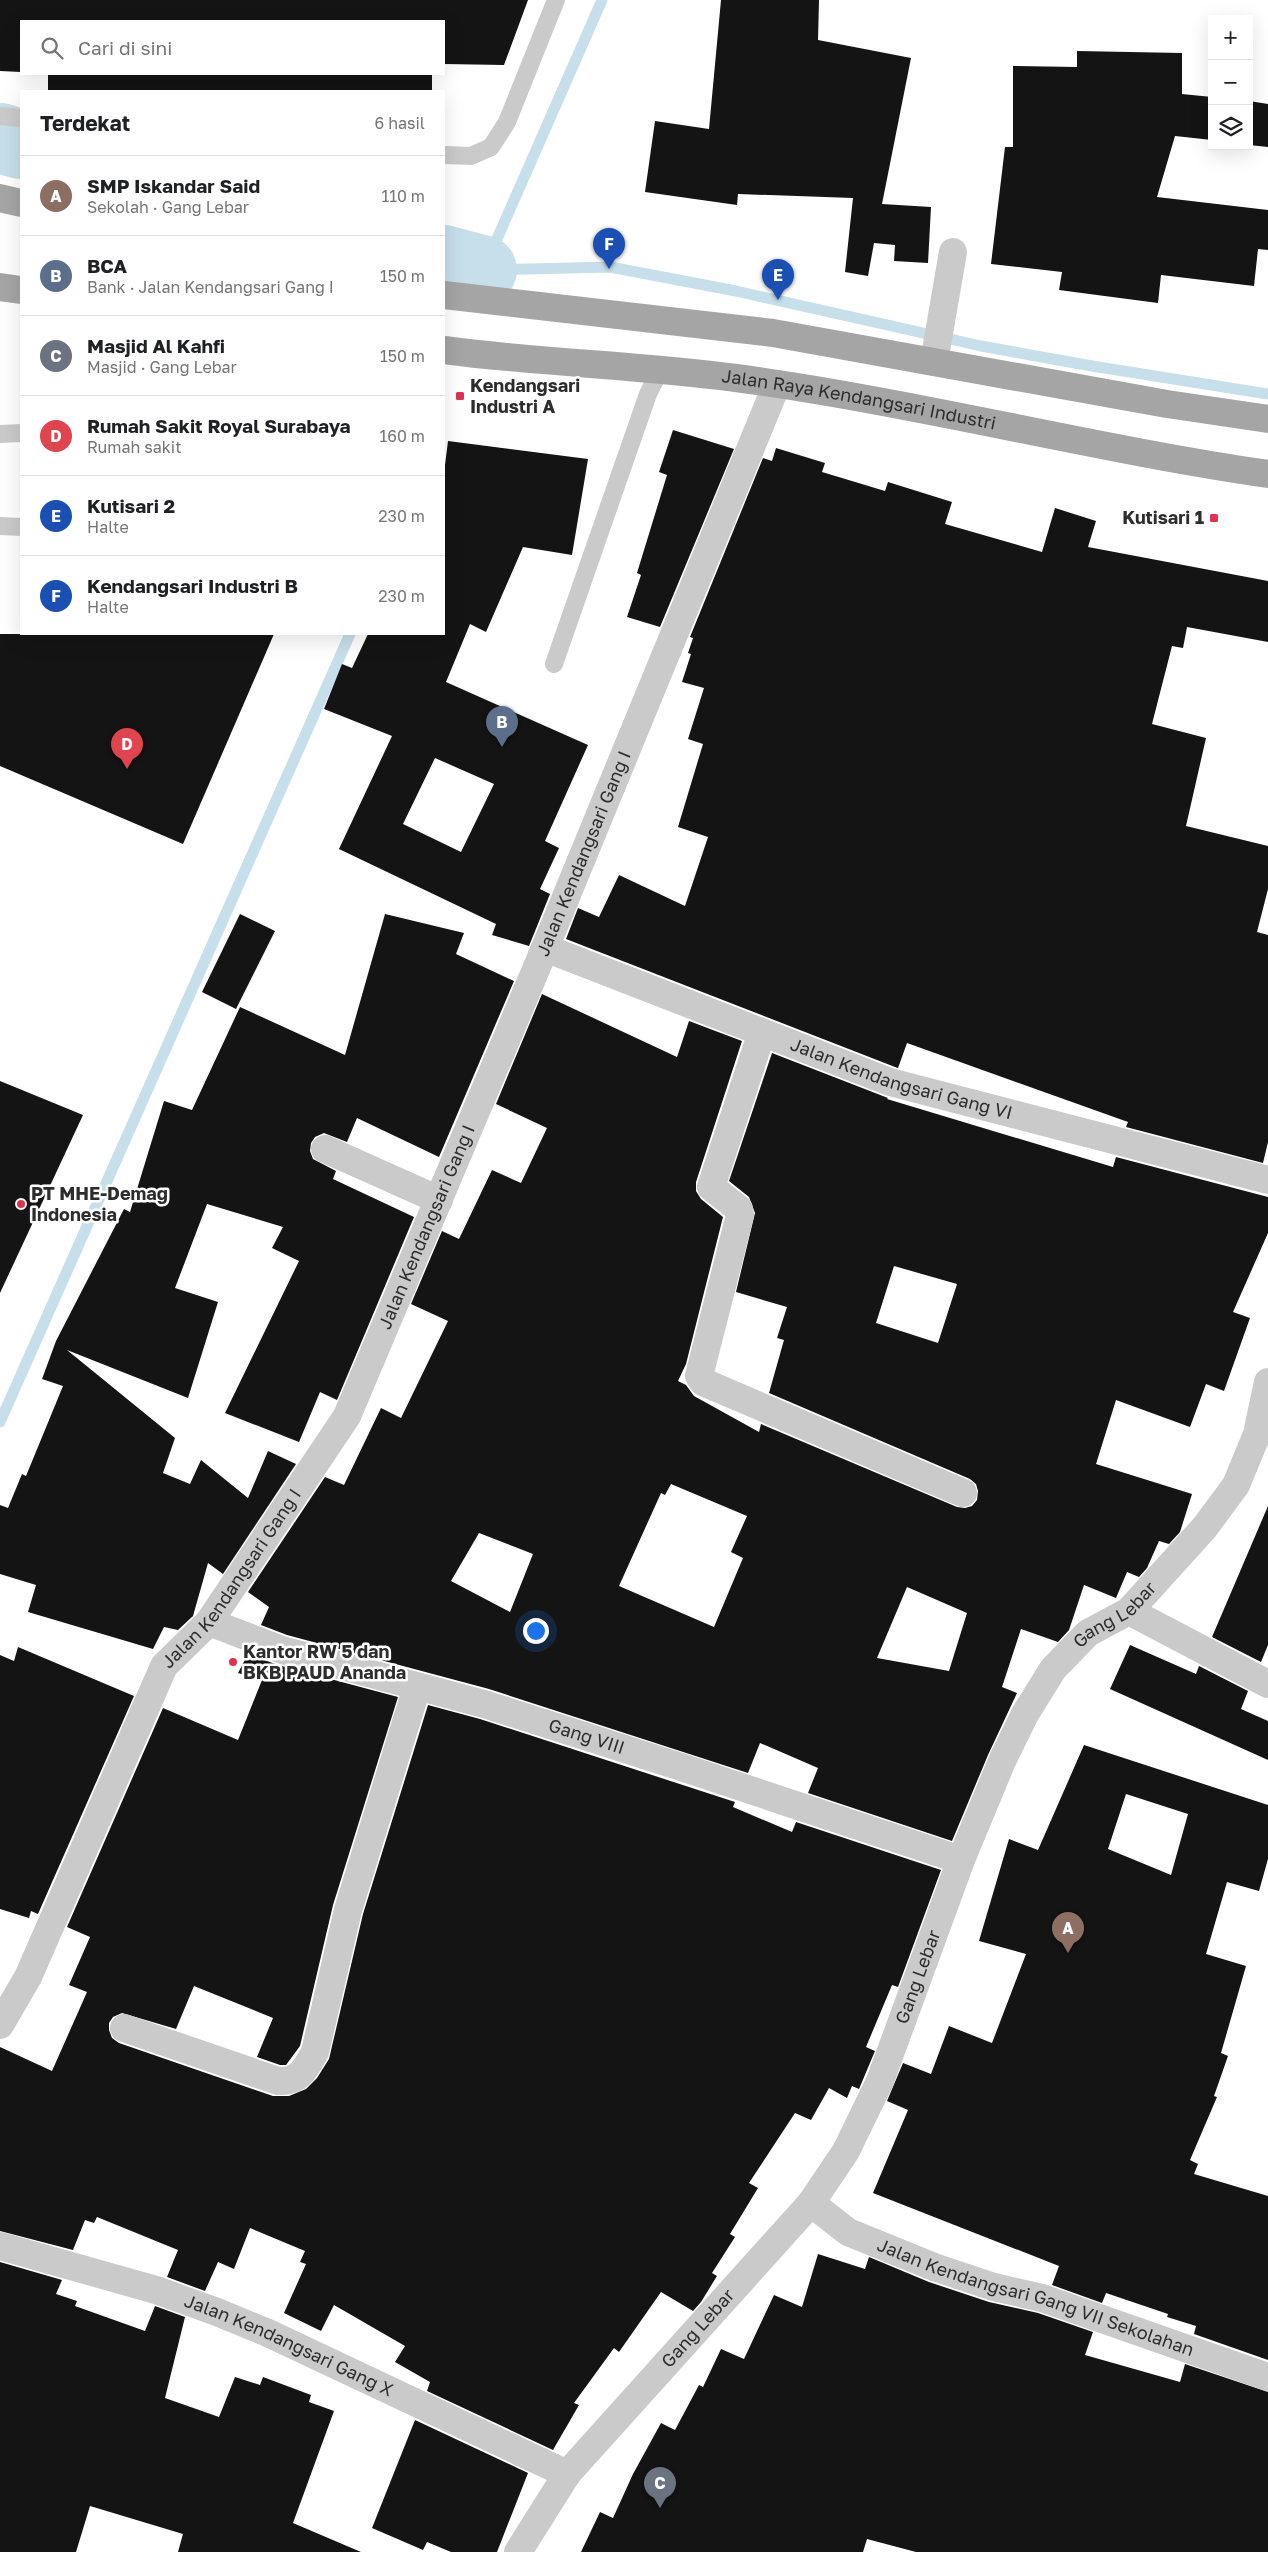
<!DOCTYPE html>
<html lang="id">
<head>
<meta charset="utf-8">
<style>
	:root { --surface:#fff; --page:#f2f2f2; --text:#202124; --muted:#757577; --line:#e0e0e0; --accent:#b45309 }
	body { margin:0; font-family:"Golos Text",sans-serif; background:var(--page); color:var(--text) }
	.controls { position:absolute; right:15px; top:15px; display:grid; overflow:hidden; border-radius:0px; box-shadow:0 5px 20px #0002 }
	.controls button { width:45px; height:45px; display:grid; place-items:center; padding:0; border:0; border-bottom:1px solid var(--line); background:var(--surface); color:var(--text); font:25px sans-serif }
	.you { position:absolute; left:535px; top:1630px; width:18px; height:18px; margin:-12px; border:4px solid #fff; border-radius:50%; background:#1a73e8; box-shadow:0 0 0 8px #1a73e833 }
	.badge { display:grid; place-items:center; width:32px; height:32px; border-radius:50%; background:var(--accent); color:#fff; font-size:16px; font-weight:700 }
	.pin { position:absolute; translate:-50% -41px; filter:drop-shadow(0 1px 2px #0008) }
	.pin::after { content:''; position:absolute; top:26px; width:18px; height:15px; background:inherit; clip-path:polygon(0 0,100% 0,50% 100%) }
	.list { margin:0; padding:0; list-style:none }
	h2 { display:flex; justify-content:space-between; align-items:center; height:65px; margin:0; padding:0 20px; font-size:21px }
	h2 small { font-size:16px; font-weight:400; color:var(--muted) }
	.list li { display:grid; grid-template-columns:32px 1fr auto; gap:15px; align-items:center; box-sizing:border-box; height:80px; padding:0 20px; border-top:1px solid var(--line) }
	.list b { display:block; font-size:19px; white-space:nowrap }
	.list p { margin:0; font-size:16px; white-space:nowrap; color:var(--muted) }
	.list em { font-size:16px; font-style:normal; color:var(--muted) }
	.icon { flex:none; width:28px; height:28px; fill:none; stroke:currentColor; stroke-width:2; stroke-linecap:round; stroke-linejoin:round }
	.map { position:relative; flex:none; width:1268px; height:2552px; overflow:hidden }
	.search { position:absolute; background:var(--surface); box-shadow:0 5px 20px #0002; left:20px; top:20px; width:425px; height:55px; display:flex; align-items:center; gap:12px; box-sizing:border-box; padding:0 18px; border-radius:0px; color:var(--muted); font-size:19px }
	.panel { position:absolute; background:var(--surface); box-shadow:0 5px 20px #0002; left:20px; top:90px; width:425px; height:545px; border-radius:0px }
	.map>svg:first-child { display:block }
	.lines { fill:none; stroke-linecap:round; stroke-linejoin:round }
	.stream { stroke:#c6dfea; stroke-width:11 }
	.river { stroke:#c6dfea; stroke-width:70 }
	.building { fill:#141414; fill-rule:evenodd }
	.lane { stroke:#cacaca; stroke-width:18 }
	.street { stroke:#cacaca; stroke-width:28 }
	.primary { stroke:#a5a5a5; stroke-width:28 }
	.poi-dot { fill:#e03250; stroke:#fff; stroke-width:2 }
	.labels { text-anchor:middle; stroke-width:5; stroke-linejoin:round; paint-order:stroke }
	.poi-label { font-size:18px; font-weight:bold; fill:#2d2d2d; stroke:#fff; text-anchor:start }
	.street-label { font-size:18px; fill:#2d2d2d; stroke:#fff }
</style>
</head>
<body>
<div class="map">
<svg width="1268" height="2552" viewBox="0 0 1268 2552">
	<rect width="100%" height="100%" fill="#fff"/>
	<g class="lines">
		<g class="stream">
			<path d="M482,270L610,267L736,291L981,346L1092,366L1268,394"/>
			<path d="M475,289L602,0"/>
			<path d="M0,1422L350,634"/>
		</g>
		<g class="river">
			<path d="M0,138L21,144"/>
			<path d="M444,260L482,270"/>
		</g>
	</g>
	<g class="building">
		<path d="M0,0H528L504,65L444,64V21H21V72L0,71Z"/>
		<path d="M721,0H819L818,40L911,58L882,204L931,207L928,263L894,261L895,245L874,243L868,276L845,272L853,198L738,194L737,205L645,192L655,121L709,129Z"/>
		<path d="M1077,51L1182,53V94L1212,97V140L1175,136L1157,197L1268,210V250L1258,249L1254,286L1161,275L1158,303L1059,290L1062,272L991,264L1005,147H1013V66L1077,67Z"/>
		<rect x="48" y="74" width="384" height="17"/>
		<path d="M1249,101L1268,104V147L1249,145Z"/>
		<path d="M673,430L734,449L660,627L627,617L641,575L637,573L667,475L659,472Z"/>
		<path d="M448,441L588,459L572,555L523,547L486,632L470,624L446,682L588,745L545,841L559,848L540,889L550,894L529,946L492,935L496,924L339,849L392,736L324,709L342,664L352,668L368,634H444V473ZM435,758L494,784L461,852L403,824Z"/>
		<path d="M776,448L825,463L822,472L885,491L888,482L952,502L945,524L1042,552L1055,508L1096,521L1088,547L1268,581V642L1187,627L1183,648L1172,646L1152,724L1206,738L1186,826L1268,846V889L1257,932L1268,935V1142L1263,1163L1126,1127L1128,1122L907,1043L898,1068L895,1067L566,939L578,908L599,917L619,875L685,906L708,837L678,827L703,744L688,739L704,688L682,682L691,654L688,653L693,638L690,637L763,458L772,461Z"/>
		<path d="M0,634H274L183,844L0,766Z"/>
		<path d="M240,914L275,931L236,1009L202,992Z"/>
		<path d="M385,914L464,933L456,954L514,981L439,1157L357,1118L347,1142L324,1133L315,1137L311,1143L310,1151L313,1159L336,1171L333,1179L414,1217L337,1400L320,1392L299,1442L225,1413L299,1261L272,1248L283,1227L207,1204L175,1288L218,1302L188,1398L67,1350L175,1438L163,1473L190,1484L201,1460L248,1498L268,1451L296,1464L223,1574L208,1563L193,1616L178,1630L164,1627L153,1649L28,1612L36,1585L0,1574V1505L8,1508L22,1474L26,1476L63,1386L42,1379L56,1341L124,1209L130,1212L164,1101L192,1110L240,1007L345,1055Z"/>
		<path d="M542,994L677,1057L689,1021L742,1041L696,1182V1191L701,1199L723,1217L686,1364L678,1381L686,1385L694,1396L759,1432L761,1424L957,1507L965,1508L972,1506L977,1500L978,1491L976,1484L970,1479L769,1393L784,1340L777,1338L787,1307L736,1292L755,1213L749,1197L729,1181L772,1053L888,1098L887,1099L1113,1167L1116,1157L1268,1197V1233L1233,1312L1250,1318L1224,1391L1206,1384L1190,1427L1116,1400L1096,1464L1192,1494L1180,1532L1169,1544L1159,1541L1147,1568L1139,1577L1127,1572L1116,1598L1084,1585L1069,1630L1058,1642L1021,1629L1002,1687L1017,1693L988,1755L952,1841L808,1793L818,1768L760,1743L748,1773L489,1689L287,1635L261,1625L269,1607L248,1592L325,1477L344,1485L381,1408L401,1418L448,1321L411,1304L442,1231L459,1239L492,1170L521,1183L547,1128L496,1104ZM894,1266L957,1284L938,1343L876,1323ZM671,1484L747,1516L731,1552L743,1558L714,1627L619,1586L661,1493L665,1495ZM479,1533L533,1554L510,1612L451,1581ZM907,1587L967,1613L949,1671L877,1658Z"/>
		<path d="M0,1081L83,1115L0,1293Z"/>
		<path d="M1268,1506V1645L1261,1662L1212,1637Z"/>
		<path d="M1130,1645L1196,1674L1199,1666L1248,1691L1241,1709L1268,1721V1760L1110,1689Z"/>
		<path d="M18,1647L134,1696L38,1914L31,1911L29,1918L0,1909V1655L14,1661Z"/>
		<path d="M248,1654L278,1665L398,1697L333,1905L300,2046L286,2065H280L257,2057L273,2018L194,1986L176,2029L122,2013L113,2017L109,2023V2030L112,2038L119,2043L273,2096H289L306,2089L317,2078L329,2059L363,1914L428,1705L480,1719L735,1802L733,1807L792,1832L796,1822L941,1870L898,1987L892,1985L866,2047L875,2051L859,2089L852,2086L847,2098L829,2088L811,2120L795,2113L749,2183L758,2188L730,2234L735,2237L712,2273L717,2276L701,2302L693,2311L661,2292L619,2352L614,2348L574,2403L579,2405L553,2450L427,2391L430,2382L395,2362L405,2346L334,2305L321,2331L284,2313L306,2264L300,2262L305,2251L250,2228L234,2269L218,2262L205,2291L167,2277L178,2250L97,2217L94,2223L85,2220L73,2250L0,2231V2047L52,2071L87,1992L69,1985L90,1937L67,1927L163,1708L238,1740L262,1680L238,1673Z"/>
		<path d="M1084,1745L1268,1805V1859L1259,1891L1227,1882L1206,1954L1246,1966L1221,2053L1228,2056L1214,2096L1217,2097L1190,2160L1198,2164L1194,2174L1268,2196V2360L1194,2334L1196,2326L1167,2317L1168,2314L1106,2293L1102,2303L1052,2285L1059,2266L873,2193L908,2110L887,2101L903,2063L931,2074L949,2026L992,2043L1026,1954L979,1941L1009,1839L1038,1850ZM1126,1794L1188,1814L1171,1875L1108,1849Z"/>
		<path d="M818,2254L865,2269L869,2257L929,2282L989,2302L1038,2313L1093,2332L1085,2355L1180,2382L1185,2364L1268,2392V2552H916L867,2539L863,2552H581L600,2512L613,2518L633,2474L661,2423L675,2430L699,2385L703,2387L721,2349L744,2359L774,2295L802,2307Z"/>
		<path d="M0,2262L62,2280L56,2294L77,2301L75,2306L145,2331L155,2306L185,2317L165,2398L219,2417L235,2377L260,2385L263,2377L311,2395L309,2402L334,2411L293,2523L361,2552H178L183,2534L90,2506L76,2552H0Z"/>
		<path d="M415,2420L528,2473L497,2552H451L427,2542L423,2550L372,2528Z"/>
	</g>
	<g class="lines">
		<g class="lane">
			<path d="M0,116L21,118"/>
			<path d="M444,155L471,156L491,147L507,122L556,0"/>
			<path d="M0,434L21,433"/>
			<path d="M0,526L21,527"/>
			<path d="M554,664L648,394L660,370"/>
		</g>
		<g class="street">
			<path d="M934,362L953,252"/>
			<path id="s1" d="M545,948L890,1082L1268,1180"/>
			<path d="M762,1032L711,1187L739,1209L740,1215L699,1376L703,1382L963,1493"/>
			<path d="M325,1149L439,1200"/>
			<path d="M1129,1611L1268,1684"/>
			<path id="s2" d="M209,1622L282,1650L484,1704L678,1766L961,1860"/>
			<path id="s3" d="M0,2025L28,1977L164,1666L209,1622L347,1416L545,948L777,384"/>
			<path d="M124,2028L278,2081C299,2082 305,2070 315,2052L348,1910L417,1687"/>
			<path id="s4" d="M811,2203L848,2232L934,2267L994,2287L1042,2298L1268,2377"/>
			<path id="s5" d="M0,2246L156,2290L217,2312L268,2333L567,2474"/>
			<path id="s6" d="M518,2552L567,2474L811,2203L846,2151L880,2081L961,1860L1002,1761L1025,1714L1053,1669L1088,1633L1129,1611L1205,1527L1236,1485L1257,1434L1268,1382"/>
		</g>
		<g class="primary">
			<path d="M0,198L21,203"/>
			<path d="M0,287L21,290"/>
			<path d="M444,295L773,333L1167,404L1268,419"/>
			<path id="s7" d="M444,350C541,363 639,365 736,378C915,402 1090,448 1268,474"/>
		</g>
	</g>
	<g class="poi-dot">
		<rect x="455" y="391" width="10" height="10" rx="2.5"/>
		<rect x="1209" y="513" width="10" height="10" rx="2.5"/>
		<circle cx="21" cy="1204" r="5"/>
		<circle cx="233" cy="1662" r="5"/>
	</g>
	<g class="labels">
		<g class="poi-label">
			<text x="470" y="392">Kendangsari<tspan x="470" dy="21">Industri A</tspan></text>
			<text x="1204" y="524" text-anchor="end">Kutisari 1</text>
			<text x="31" y="1200">PT MHE-Demag<tspan x="31" dy="21">Indonesia</tspan></text>
			<text x="243" y="1658">Kantor RW 5 dan<tspan x="243" dy="21">BKB PAUD Ananda</tspan></text>
		</g>
		<g class="street-label">
			<text dy="6" stroke="none"><textPath href="#s7" startOffset="418">Jalan Raya Kendangsari Industri</textPath></text>
			<text dy="6" stroke="none"><textPath href="#s3" startOffset="1316">Jalan Kendangsari Gang I</textPath></text>
			<text dy="6" stroke="none"><textPath href="#s1" startOffset="380">Jalan Kendangsari Gang VI</textPath></text>
			<text dy="6" stroke="none"><textPath href="#s3" startOffset="911">Jalan Kendangsari Gang I</textPath></text>
			<text dy="6" stroke="none"><textPath href="#s3" startOffset="506">Jalan Kendangsari Gang I</textPath></text>
			<text dy="6" stroke="none"><textPath href="#s6" startOffset="1128">Gang Lebar</textPath></text>
			<text dy="6" stroke="none"><textPath href="#s2" startOffset="395">Gang VIII</textPath></text>
			<text dy="6" stroke="none"><textPath href="#s6" startOffset="708">Gang Lebar</textPath></text>
			<text dy="6" stroke="none"><textPath href="#s4" startOffset="246">Jalan Kendangsari Gang VII Sekolahan</textPath></text>
			<text dy="6" stroke="none"><textPath href="#s6" startOffset="288">Gang Lebar</textPath></text>
			<text dy="6" stroke="none"><textPath href="#s5" startOffset="306">Jalan Kendangsari Gang X</textPath></text>
		</g>
	</g>
</svg>
<div class="controls">
<button>+</button>
<button>−</button>
<button><svg class="icon" aria-label="layers" viewBox="0 0 24 24"><path d="M12 4l9 5-9 5-9-5zM3 14l9 5 9-5"/></svg></button>
</div>
<div class="you"></div>
<div class="pin badge" style="left:1068px;top:1953px;background:#8d6e63">A</div>
<div class="pin badge" style="left:502px;top:747px;background:#5c6f8a">B</div>
<div class="pin badge" style="left:660px;top:2508px;background:#6b7280">C</div>
<div class="pin badge" style="left:127px;top:769px;background:#e0444e">D</div>
<div class="pin badge" style="left:778px;top:300px;background:#1a4fb4">E</div>
<div class="pin badge" style="left:609px;top:269px;background:#1a4fb4">F</div>
<div class="search"><svg class="icon" aria-label="search" viewBox="0 0 24 24"><circle cx="10" cy="10" r="6"/><path d="M15 15l6 6"/></svg>Cari di sini</div>
<section class="panel">
<h2>Terdekat<small>6 hasil</small></h2>
<ul class="list">
<li><span class="badge" style="background:#8d6e63">A</span><div><b>SMP Iskandar Said</b><p>Sekolah · Gang Lebar</p></div><em>110 m</em></li>
<li><span class="badge" style="background:#5c6f8a">B</span><div><b>BCA</b><p>Bank · Jalan Kendangsari Gang I</p></div><em>150 m</em></li>
<li><span class="badge" style="background:#6b7280">C</span><div><b>Masjid Al Kahfi</b><p>Masjid · Gang Lebar</p></div><em>150 m</em></li>
<li><span class="badge" style="background:#e0444e">D</span><div><b>Rumah Sakit Royal Surabaya</b><p>Rumah sakit</p></div><em>160 m</em></li>
<li><span class="badge" style="background:#1a4fb4">E</span><div><b>Kutisari 2</b><p>Halte</p></div><em>230 m</em></li>
<li><span class="badge" style="background:#1a4fb4">F</span><div><b>Kendangsari Industri B</b><p>Halte</p></div><em>230 m</em></li>
</ul>
</section>
</div>
</body>
</html>
